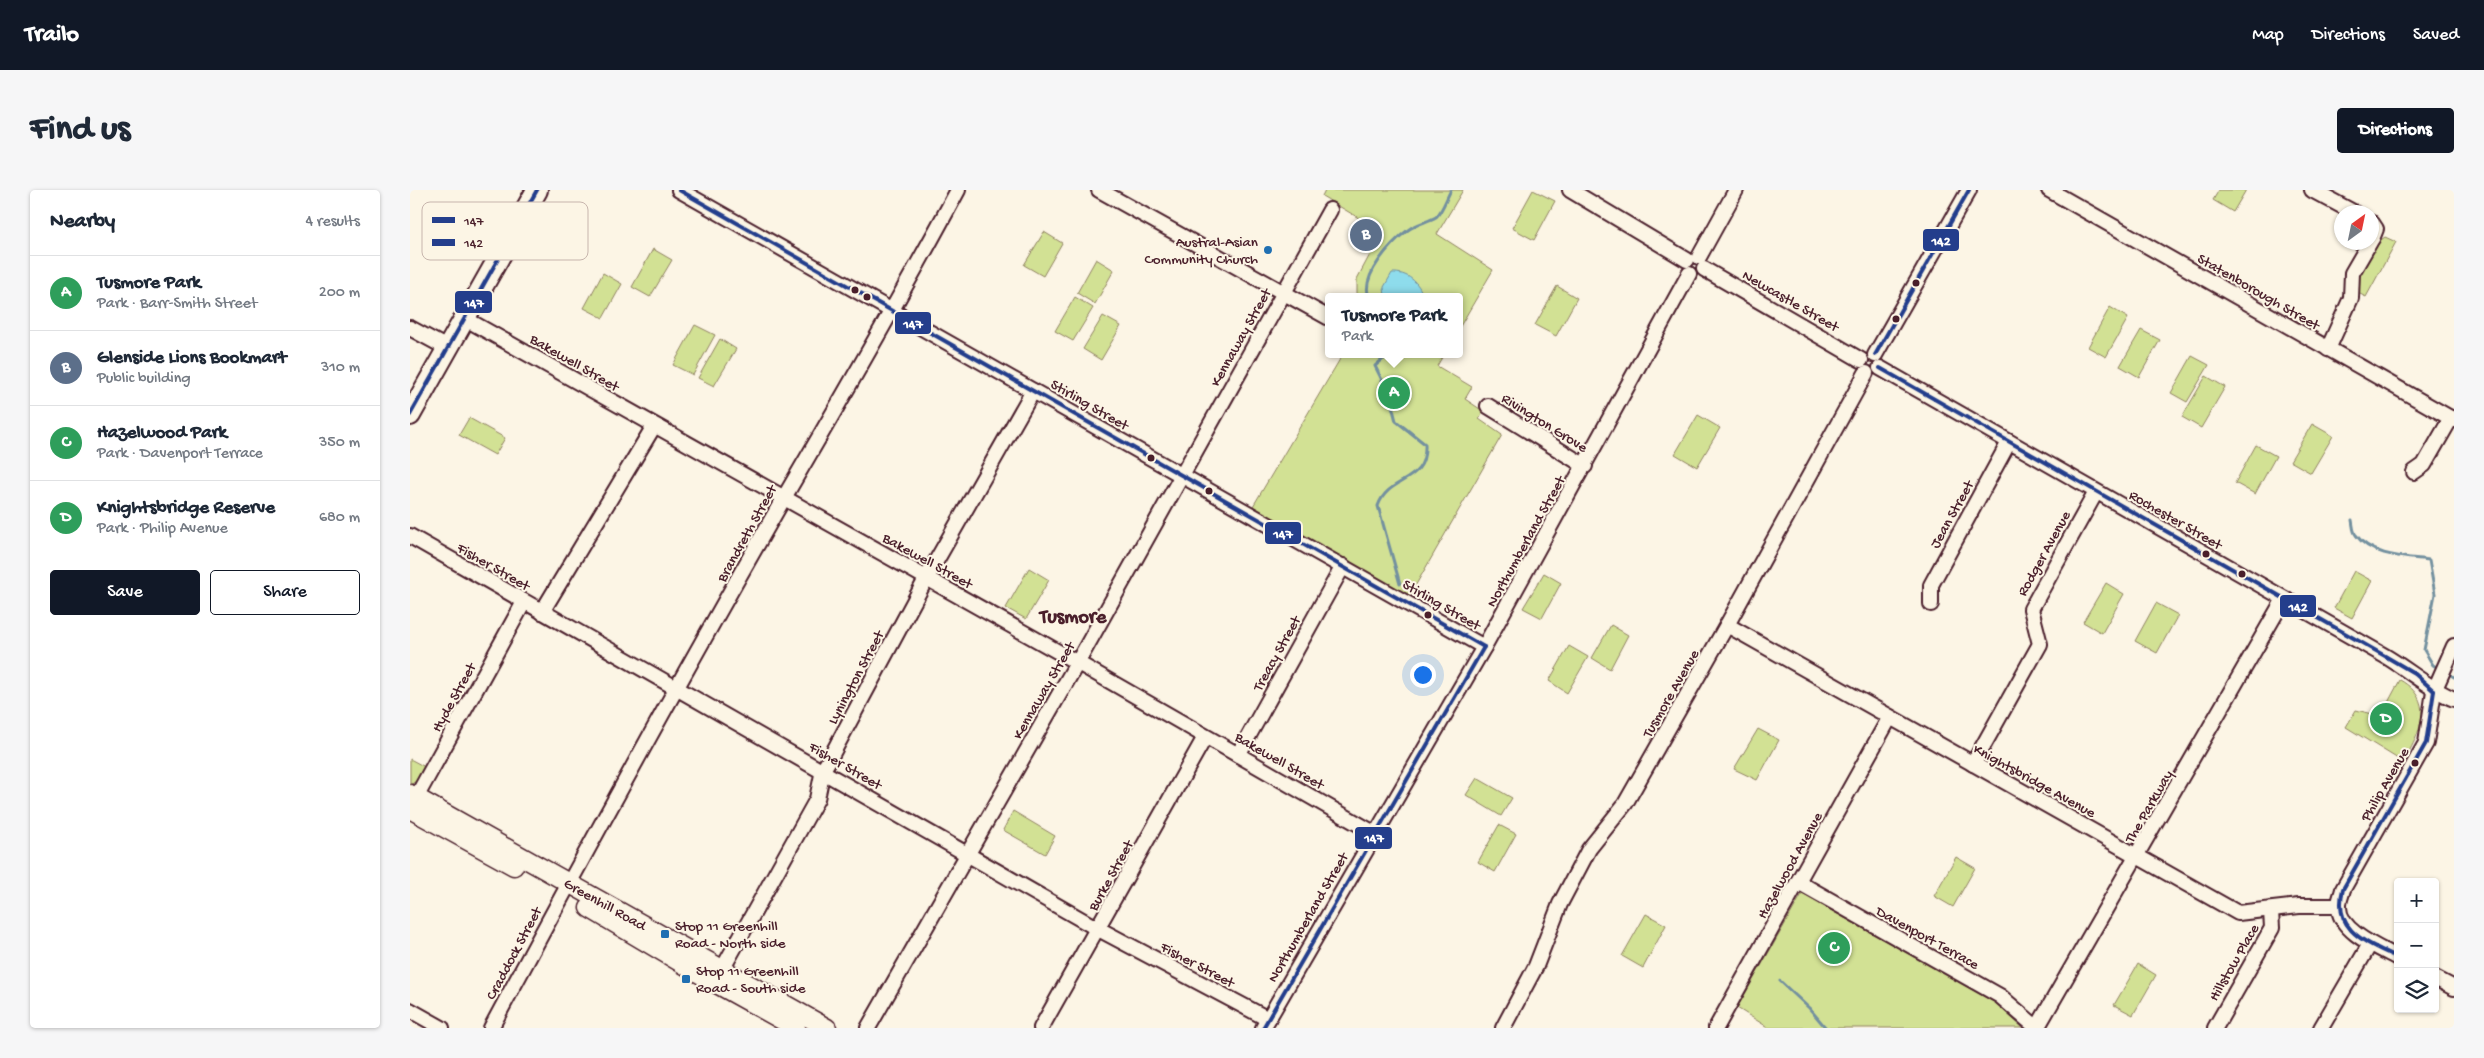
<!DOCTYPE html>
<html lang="en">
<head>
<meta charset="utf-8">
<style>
	:root { --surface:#fff; --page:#f6f6f7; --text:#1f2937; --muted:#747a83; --line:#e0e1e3; --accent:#111827 }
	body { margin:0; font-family:"Gochi Hand",sans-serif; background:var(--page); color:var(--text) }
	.controls { position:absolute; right:15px; bottom:15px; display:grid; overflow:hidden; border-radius:5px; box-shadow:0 1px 4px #0004 }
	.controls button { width:45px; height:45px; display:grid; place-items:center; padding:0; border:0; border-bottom:1px solid var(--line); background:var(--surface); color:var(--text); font:25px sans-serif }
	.compass { position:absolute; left:1924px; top:15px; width:45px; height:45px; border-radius:50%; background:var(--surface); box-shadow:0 1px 4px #0004; rotate:33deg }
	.you { position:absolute; left:1012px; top:484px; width:18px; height:18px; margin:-12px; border:4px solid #fff; border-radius:50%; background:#1a73e8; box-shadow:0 0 0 8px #1a73e833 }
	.badge { display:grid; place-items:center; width:32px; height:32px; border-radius:50%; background:var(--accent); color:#fff; font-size:16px; font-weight:700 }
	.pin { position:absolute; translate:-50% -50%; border:2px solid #fff; box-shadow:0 1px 5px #0006 }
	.popup { position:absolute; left:915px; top:103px; width:138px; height:65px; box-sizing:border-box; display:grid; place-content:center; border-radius:5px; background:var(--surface); filter:drop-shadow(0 1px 4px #0005); font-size:16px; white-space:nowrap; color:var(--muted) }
	.popup b { font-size:19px; color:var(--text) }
	.popup::after { content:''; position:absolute; left:50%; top:100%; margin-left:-10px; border:10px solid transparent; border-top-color:var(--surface) }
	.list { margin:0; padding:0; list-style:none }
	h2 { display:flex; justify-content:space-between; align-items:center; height:65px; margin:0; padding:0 20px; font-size:21px }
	h2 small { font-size:16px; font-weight:400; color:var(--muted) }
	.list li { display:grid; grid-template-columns:32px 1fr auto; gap:15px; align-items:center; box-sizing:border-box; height:75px; padding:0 20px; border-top:1px solid var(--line) }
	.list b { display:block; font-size:19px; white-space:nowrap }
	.list p { margin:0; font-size:16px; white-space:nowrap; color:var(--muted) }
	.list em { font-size:16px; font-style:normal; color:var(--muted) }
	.actions { display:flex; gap:10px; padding:15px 20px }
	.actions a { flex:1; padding:11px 0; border:1px solid var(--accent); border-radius:5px; text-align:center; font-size:18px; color:var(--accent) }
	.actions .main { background:var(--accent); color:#fff }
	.icon { flex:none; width:28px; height:28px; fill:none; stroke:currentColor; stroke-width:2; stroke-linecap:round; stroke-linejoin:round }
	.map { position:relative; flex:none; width:2044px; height:838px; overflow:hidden; border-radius:5px }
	header { display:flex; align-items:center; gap:30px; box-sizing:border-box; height:70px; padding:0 25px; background:var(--accent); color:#fff }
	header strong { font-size:24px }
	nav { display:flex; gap:28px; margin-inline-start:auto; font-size:18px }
	.intro { display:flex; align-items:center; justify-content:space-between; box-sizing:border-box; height:120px; padding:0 30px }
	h1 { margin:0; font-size:35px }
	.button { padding:12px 22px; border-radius:5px; background:var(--accent); color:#fff; font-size:18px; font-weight:700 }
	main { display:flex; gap:30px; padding:0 30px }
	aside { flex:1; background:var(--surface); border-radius:5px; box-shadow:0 1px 4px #0004 }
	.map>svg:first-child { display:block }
	.green { fill:#d2e194; stroke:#8e8060 }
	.water { fill:#8edcec; stroke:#73909f }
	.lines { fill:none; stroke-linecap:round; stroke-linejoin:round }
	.stream { stroke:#73909f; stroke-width:3 }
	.minor-casing { stroke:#4a1f2b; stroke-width:18 }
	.major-casing { stroke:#4a1f2b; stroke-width:21 }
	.highway-casing { stroke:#4a1f2b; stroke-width:24 }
	.minor { stroke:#fcf5e5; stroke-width:14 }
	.major { stroke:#fcf5e5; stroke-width:18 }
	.highway { stroke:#fcf5e5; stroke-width:20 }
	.bus-1-casing { stroke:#fcf5e5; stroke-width:8 }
	.bus-2-casing { stroke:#fcf5e5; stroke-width:8 }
	.bus-1 { stroke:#243e8c; stroke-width:4 }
	.bus-2 { stroke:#243e8c; stroke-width:4 }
	.poi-dot { fill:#1f6fb2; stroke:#fcf5e5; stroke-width:2 }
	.bus-dot { fill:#4a1f2b; stroke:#fcf5e5; stroke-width:2 }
	.labels { text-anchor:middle; stroke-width:4; stroke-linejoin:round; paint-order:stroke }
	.poi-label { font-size:15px; fill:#4a1f2b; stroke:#fcf5e5; text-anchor:start }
	.street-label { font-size:15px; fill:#4a1f2b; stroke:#fcf5e5 }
	.district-label { font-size:20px; font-weight:bold; fill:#4a1f2b; stroke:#fcf5e5 }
	.key { fill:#fcf5e5; stroke:#c7b5ad; stroke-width:1 }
	.key-label { font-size:14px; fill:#4a1f2b }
	.line-badge { stroke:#fcf5e5; stroke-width:2 }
	.badge-label { font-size:14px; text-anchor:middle; font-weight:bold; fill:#fff }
</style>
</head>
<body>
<header>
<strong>Trailo</strong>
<nav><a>Map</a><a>Directions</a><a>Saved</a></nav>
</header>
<div class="intro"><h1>Find us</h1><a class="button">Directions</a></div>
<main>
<aside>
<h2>Nearby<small>4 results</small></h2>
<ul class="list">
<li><span class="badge" style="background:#2e9e5b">A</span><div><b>Tusmore Park</b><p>Park · Barr-Smith Street</p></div><em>200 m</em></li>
<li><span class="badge" style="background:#5c6f8a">B</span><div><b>Glenside Lions Bookmart</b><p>Public building</p></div><em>310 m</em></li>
<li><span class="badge" style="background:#2e9e5b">C</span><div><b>Hazelwood Park</b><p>Park · Davenport Terrace</p></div><em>350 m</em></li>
<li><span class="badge" style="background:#2e9e5b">D</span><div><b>Knightsbridge Reserve</b><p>Park · Philip Avenue</p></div><em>680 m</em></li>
</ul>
<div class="actions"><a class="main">Save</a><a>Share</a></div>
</aside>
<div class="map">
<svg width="2044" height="838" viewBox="0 0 2044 838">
	<rect width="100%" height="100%" fill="#fcf5e5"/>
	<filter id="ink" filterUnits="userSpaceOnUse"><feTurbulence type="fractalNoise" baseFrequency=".02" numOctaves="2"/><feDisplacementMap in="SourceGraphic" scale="10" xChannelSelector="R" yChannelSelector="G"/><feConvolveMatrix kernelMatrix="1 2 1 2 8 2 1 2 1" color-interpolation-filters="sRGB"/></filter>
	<g filter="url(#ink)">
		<g class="green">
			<path d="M915,0H1053L1027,44L1083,80L1049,138V107H947V89L972,42L912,6Z"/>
			<path d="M1123,0L1145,11L1124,50L1102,38Z"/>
			<path d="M1809,0H1836L1823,22L1803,10Z"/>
			<path d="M634,42L652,53L633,86L614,75Z"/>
			<path d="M1975,47L1986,52L1956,107L1946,102C1948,76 1953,62 1975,47Z"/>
			<path d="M243,59L262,70L240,107L222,97Z"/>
			<path d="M686,69L704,80L685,114L667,103Z"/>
			<path d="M193,83L212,94L193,128L174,118Z"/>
			<path d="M1147,96L1167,108L1146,146L1125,135Z"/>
			<path d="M665,107L683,118L663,151L645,141Z"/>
			<path d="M1700,117L1718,128L1696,167L1678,157Z"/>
			<path d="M693,126L711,136L691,170L673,159Z"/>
			<path d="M285,135L305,145L283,185L263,175Z"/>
			<path d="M1731,140L1750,150L1729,187L1710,176Z"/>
			<path d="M310,149L326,159L304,196L288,188Z"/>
			<path d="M933,164H1034L1027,176L1062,197L1055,209L1073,221L1069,229L1092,245L996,412L839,323Z"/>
			<path d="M1782,166L1799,175L1777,212L1761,203Z"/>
			<path d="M1796,186L1815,197L1791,238L1772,227Z"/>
			<path d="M1288,225L1310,238L1287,277L1265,264Z"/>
			<path d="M59,228L95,248L85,265L49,245Z"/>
			<path d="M1902,234L1923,246L1901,283L1880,271Z"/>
			<path d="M1846,255L1866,266L1845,304L1825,293Z"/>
			<path d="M619,378L639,390L616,429L596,418Z"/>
			<path d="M1944,381L1962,391L1942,428L1924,418Z"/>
			<path d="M1134,383L1151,393L1132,428L1113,418Z"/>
			<path d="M1696,393L1714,404L1692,443L1673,432Z"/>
			<path d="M1746,413L1768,425L1747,463L1725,451Z"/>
			<path d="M1201,435L1218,445L1200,479L1182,468Z"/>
			<path d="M1159,456L1178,467L1157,503L1139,491Z"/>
			<path d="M1990,490C2027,511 2009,545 1993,572L1936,537L1946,520L1963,524L1974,520Z"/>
			<path d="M1348,539L1369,550L1347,590L1324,579Z"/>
			<path d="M0,569L15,577L8,590L0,595Z"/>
			<path d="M1067,588L1102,608L1091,626L1056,605Z"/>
			<path d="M603,621L645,646L635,664L593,640Z"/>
			<path d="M1089,635L1106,644L1085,682L1068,672Z"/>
			<path d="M1546,667L1565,678L1543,717L1524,706Z"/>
			<path d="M1392,704L1584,812L1613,838H1359L1327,818Z"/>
			<path d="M1236,724L1256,735L1233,778L1212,766Z"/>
			<path d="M1728,774L1746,785L1723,825L1704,815Z"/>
		</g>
		<path class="water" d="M982,83C997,82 1009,92 1013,106L975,107L974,97Z"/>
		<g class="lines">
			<g class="stream">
				<path d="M959,107C950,86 982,52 998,40C1006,34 1017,32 1026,27C1032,22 1037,7 1041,0"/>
				<path d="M979,164L965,176L979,204L986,231L1015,254C1017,295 979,285 968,316L990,394"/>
				<path d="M1942,330C1943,335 1943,342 1946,345C1962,367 1995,367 2019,370L2025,404L2014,460L2023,475L2030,479"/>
				<path d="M2036,482L2044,487"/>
				<path d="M1370,791L1399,818L1416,838"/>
			</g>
			<defs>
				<g id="minor">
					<path d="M269,0L1074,457"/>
					<path d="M689,0L919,128"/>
					<path d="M1160,0L1277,70"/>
					<path d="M1639,0L2044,230"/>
					<path d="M1902,0L1943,22"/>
					<path d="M1962,33L1966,39L1962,49"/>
					<path d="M1289,67L1326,0"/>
					<path d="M1294,79L1451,170"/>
					<path d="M54,128L668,473L964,643"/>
					<path d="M0,138L37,158"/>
					<path d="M1918,159L1941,108L1942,83L1960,52"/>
					<path d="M1465,165L1559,0"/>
					<path d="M1470,178L1975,466C1999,480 2019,499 2044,509"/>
					<path d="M1078,216L1175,276"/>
					<path d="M2004,282L2014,275L2041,228"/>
					<path d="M0,346L681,735L858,829"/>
					<path d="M1521,414V395L1599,252"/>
					<path d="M132,422L244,236"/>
					<path d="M1317,435L1828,723L1889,716H1929"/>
					<path d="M828,565L933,376"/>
					<path d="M1563,574L1630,454L1621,419L1686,302"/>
					<path d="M2,615L114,412"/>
					<path d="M1388,692L1590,806L1627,838"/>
					<path d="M1988,768C1969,758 1927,741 1929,715C1929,710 1932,704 1933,699L2016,553L2024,501L2044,456"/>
					<path d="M308,787L407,609L413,580L419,570L517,387L623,201"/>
					<path d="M2025,788L2044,798"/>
					<path d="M0,820L32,838"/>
					<path d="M81,838C177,659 274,482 375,306C434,205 493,103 548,0"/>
					<path d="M458,838L670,468L920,20"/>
					<path d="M631,838L795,547"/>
					<path d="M853,838L1074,457L1279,84"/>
					<path d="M1093,838L1126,776L1150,714L1179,659L1215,614L1317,435L1456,183"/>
					<path d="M1306,838L1480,527"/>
					<path d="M1627,838L1874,409"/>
					<path d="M1805,838L1862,738L1861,721"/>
					<path d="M1911,838L1960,754"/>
				</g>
				<g id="major">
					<path id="s1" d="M0,604L417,838"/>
					<path d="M0,619L104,676"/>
					<path d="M179,718L305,793L386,838"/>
				</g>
				<path id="highway" d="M0,225L127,0"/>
			</defs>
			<use href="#minor" class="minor-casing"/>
			<use href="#major" class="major-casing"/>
			<use href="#highway" class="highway-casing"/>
			<use href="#minor" class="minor"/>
			<use href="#major" class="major"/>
			<use href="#highway" class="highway"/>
			<defs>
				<g id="bus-1">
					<path d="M269,0L1074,457"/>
					<path d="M0,225L127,0"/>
					<path d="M853,838L1074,457"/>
				</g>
				<g id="bus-2">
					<path d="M1465,165L1559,0"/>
					<path d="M1470,178L1975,466L2004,483L2024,501"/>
					<path d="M1988,768C1956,752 1922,741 1933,699L2016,553L2024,501"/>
				</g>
			</defs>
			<use href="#bus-1" class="bus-1-casing"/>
			<use href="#bus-2" class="bus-2-casing"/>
			<use href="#bus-1" class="bus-1"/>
			<use href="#bus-2" class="bus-2"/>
		</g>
	</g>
	<g class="poi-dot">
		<circle cx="858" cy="60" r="5"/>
		<rect x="250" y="739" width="10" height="10" rx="2.5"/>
		<rect x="271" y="784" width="10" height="10" rx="2.5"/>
	</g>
	<g class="bus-dot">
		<circle cx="1506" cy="93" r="4.5"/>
		<circle cx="445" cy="100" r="4.5"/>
		<circle cx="457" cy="107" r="4.5"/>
		<circle cx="1486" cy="129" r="4.5"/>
		<circle cx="741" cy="268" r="4.5"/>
		<circle cx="799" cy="301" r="4.5"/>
		<circle cx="1796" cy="364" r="4.5"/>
		<circle cx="1832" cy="384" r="4.5"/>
		<circle cx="1018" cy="425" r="4.5"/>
		<circle cx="2005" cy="573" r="4.5"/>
	</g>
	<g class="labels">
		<g class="poi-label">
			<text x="848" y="56" text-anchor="end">Austral-Asian<tspan x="848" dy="17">Community Church</tspan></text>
			<text x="265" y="740">Stop 11 Greenhill<tspan x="265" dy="17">Road - North side</tspan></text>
			<text x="286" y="785">Stop 11 Greenhill<tspan x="286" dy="17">Road - South side</tspan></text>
		</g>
		<g class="street-label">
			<text transform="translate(1849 101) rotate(30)" y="5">Statenborough Street</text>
			<text transform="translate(1381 110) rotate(30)" y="5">Newcastle Street</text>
			<text transform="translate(830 147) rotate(-61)" y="5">Kennaway Street</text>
			<text transform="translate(165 172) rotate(30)" y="5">Bakewell Street</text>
			<text transform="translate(680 214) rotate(30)" y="5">Stirling Street</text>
			<text transform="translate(1135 232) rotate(32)" y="5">Rivington Grove</text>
			<text transform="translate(1541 324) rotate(-61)" y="5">Jean Street</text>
			<text transform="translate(1766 329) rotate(30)" y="5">Rochester Street</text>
			<text transform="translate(336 343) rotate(-61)" y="5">Brandreth Street</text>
			<text transform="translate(1115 351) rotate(-61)" y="5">Northumberland Street</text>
			<text transform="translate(1633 363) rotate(-61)" y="5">Rodger Avenue</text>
			<text transform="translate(518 370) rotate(29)" y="5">Bakewell Street</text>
			<text transform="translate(84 376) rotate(30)" y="5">Fisher Street</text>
			<text transform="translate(1032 414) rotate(30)" y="5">Stirling Street</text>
			<text transform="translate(866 463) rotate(-61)" y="5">Treacy Street</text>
			<text transform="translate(445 487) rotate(-62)" y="5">Lynington Street</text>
			<text transform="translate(633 500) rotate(-60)" y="5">Kennaway Street</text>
			<text transform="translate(1260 503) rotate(-60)" y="5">Tusmore Avenue</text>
			<text transform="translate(43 507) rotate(-61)" y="5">Hyde Street</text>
			<text transform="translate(870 570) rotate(30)" y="5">Bakewell Street</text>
			<text transform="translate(436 575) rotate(30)" y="5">Fisher Street</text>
			<text transform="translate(1625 590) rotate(29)" y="5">Knightsbridge Avenue</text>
			<text transform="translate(1974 594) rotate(-60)" y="5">Philip Avenue</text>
			<text transform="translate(1738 616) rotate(-60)" y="5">The Parkway</text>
			<text transform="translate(1379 675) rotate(-61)" y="5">Hazelwood Avenue</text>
			<text transform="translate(700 685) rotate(-61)" y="5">Burke Street</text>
			<text dy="5" stroke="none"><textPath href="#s1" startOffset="224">Greenhill Road</textPath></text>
			<text transform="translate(897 727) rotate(-60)" y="5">Northumberland Street</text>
			<text transform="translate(1518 747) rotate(29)" y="5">Davenport Terrace</text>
			<text transform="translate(103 763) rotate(-62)" y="5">Craddock Street</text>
			<text transform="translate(1823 772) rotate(-60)" y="5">Hillstow Place</text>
			<text transform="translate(788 774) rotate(28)" y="5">Fisher Street</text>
		</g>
		<g class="district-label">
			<text x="663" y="432">Tusmore</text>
		</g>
	</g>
	<rect x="12" y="12" width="166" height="58" rx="8" class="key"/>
	<rect x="22" y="27" width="23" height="6" fill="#243e8c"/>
	<rect x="22" y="49" width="23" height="7" fill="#243e8c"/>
	<g class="key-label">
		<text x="54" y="35">147</text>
		<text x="54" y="57">142</text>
	</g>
	<g class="line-badge">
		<rect x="1512" y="38" width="38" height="24" rx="5" fill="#243e8c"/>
		<rect x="44" y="100" width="39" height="24" rx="5" fill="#243e8c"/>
		<rect x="484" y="121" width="38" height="24" rx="5" fill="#243e8c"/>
		<rect x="854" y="331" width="38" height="24" rx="5" fill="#243e8c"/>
		<rect x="1869" y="404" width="38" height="24" rx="5" fill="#243e8c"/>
		<rect x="944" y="636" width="39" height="24" rx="5" fill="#243e8c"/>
	</g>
	<g class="badge-label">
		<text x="1531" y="55">142</text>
		<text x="64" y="117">147</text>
		<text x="503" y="138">147</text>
		<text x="873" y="348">147</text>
		<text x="1888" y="421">142</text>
		<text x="964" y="652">147</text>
	</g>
</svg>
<div class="controls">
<button>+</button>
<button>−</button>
<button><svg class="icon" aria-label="layers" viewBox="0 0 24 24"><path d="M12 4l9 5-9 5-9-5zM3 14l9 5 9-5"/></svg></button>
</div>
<svg class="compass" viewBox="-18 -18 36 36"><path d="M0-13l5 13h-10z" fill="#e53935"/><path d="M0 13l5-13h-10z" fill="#747a83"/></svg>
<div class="you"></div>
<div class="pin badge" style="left:984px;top:203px;background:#2e9e5b">A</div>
<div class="popup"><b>Tusmore Park</b>Park</div>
<div class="pin badge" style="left:956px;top:45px;background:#5c6f8a">B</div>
<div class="pin badge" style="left:1424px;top:758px;background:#2e9e5b">C</div>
<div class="pin badge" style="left:1976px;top:529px;background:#2e9e5b">D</div>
</div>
</main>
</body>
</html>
